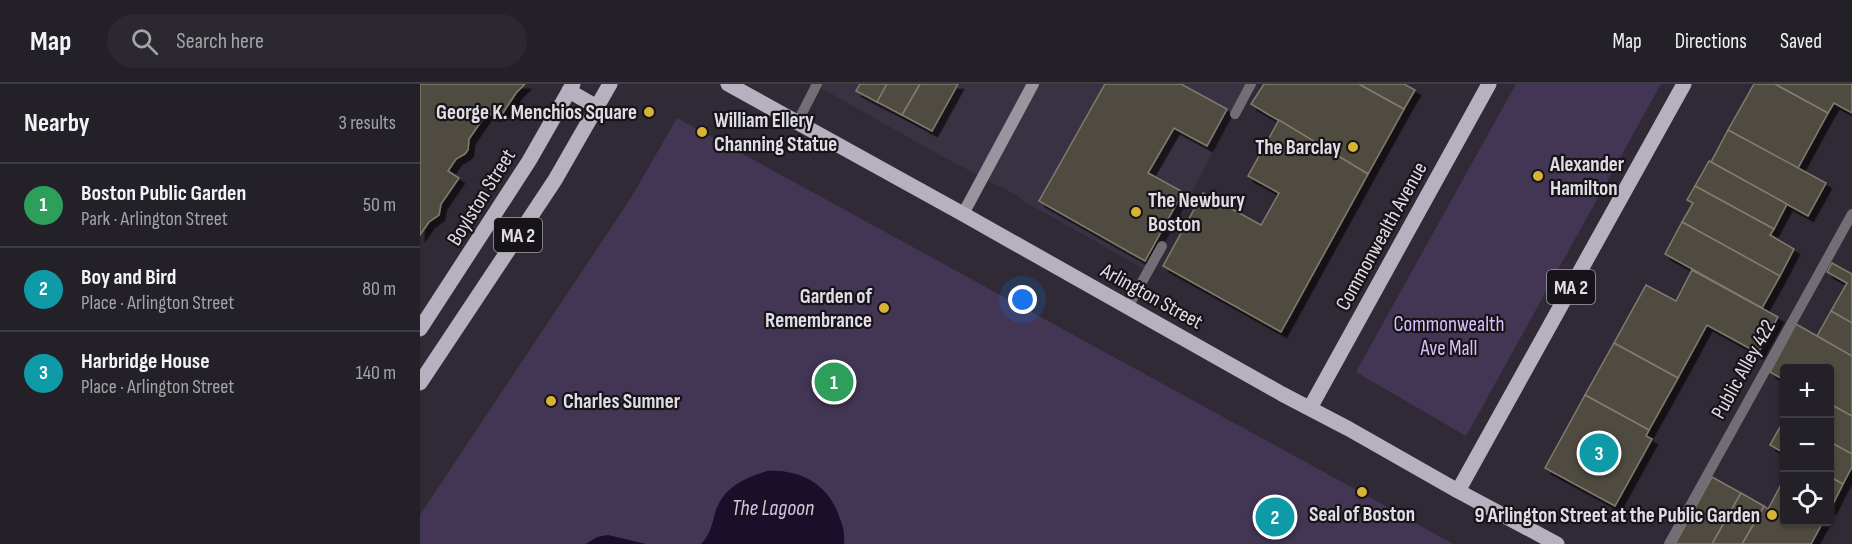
<!DOCTYPE html>
<html lang="en">
<head>
<meta charset="utf-8">
<style>
	:root { --surface:#232028; --page:#2b2830; --text:#f1f3f6; --muted:#a3a3a8; --line:#403e45; --accent:#d9b334 }
	body { margin:0; font-family:"Sofia Sans Condensed",sans-serif; background:var(--page); color:var(--text) }
	.controls { position:absolute; right:18px; bottom:18px; display:grid; overflow:hidden; border-radius:6px; box-shadow:0 2px 4px #0004 }
	.controls button { width:54px; height:54px; display:grid; place-items:center; padding:0; border:0; border-bottom:2px solid var(--line); background:var(--surface); color:var(--text); font:30px sans-serif }
	.you { position:absolute; left:603px; top:216px; width:21px; height:21px; margin:-15px; border:4px solid #fff; border-radius:50%; background:#1a73e8; box-shadow:0 0 0 9px #1a73e833 }
	.badge { display:grid; place-items:center; width:39px; height:39px; border-radius:50%; background:var(--accent); color:#fff; font-size:20px; font-weight:700 }
	.pin { position:absolute; translate:-50% -50%; border:3px solid #fff; box-shadow:0 2px 6px #0006 }
	.list { margin:0; padding:0; list-style:none }
	h2 { display:flex; justify-content:space-between; align-items:center; height:78px; margin:0; padding:0 24px; font-size:26px }
	h2 small { font-size:20px; font-weight:400; color:var(--muted) }
	.list li { display:grid; grid-template-columns:39px 1fr auto; gap:18px; align-items:center; box-sizing:border-box; height:84px; padding:0 24px; border-top:2px solid var(--line) }
	.list b { display:block; font-size:22px; white-space:nowrap }
	.list p { margin:0; font-size:20px; white-space:nowrap; color:var(--muted) }
	.list em { font-size:20px; font-style:normal; color:var(--muted) }
	.icon { flex:none; width:33px; height:33px; fill:none; stroke:currentColor; stroke-width:2; stroke-linecap:round; stroke-linejoin:round }
	.map { position:relative; flex:none; width:1432px; height:460px; overflow:hidden }
	header { display:flex; align-items:center; gap:36px; box-sizing:border-box; height:84px; padding:0 30px; background:var(--surface); border-bottom:2px solid var(--line) }
	header strong { font-size:28px }
	nav { display:flex; gap:33px; margin-inline-start:auto; font-size:21px }
	.search { width:420px; height:54px; background:var(--page); display:flex; align-items:center; gap:15px; box-sizing:border-box; padding:0 21px; border-radius:33px; color:var(--muted); font-size:22px }
	main { display:flex }
	aside { flex:1; background:var(--surface) }
	.map>svg:first-child { display:block }
	.built { fill:#393243 }
	.green { fill:#433655 }
	.water { fill:#1b0e2a }
	.building { fill:#504c3f; stroke:#807b6d; stroke-width:1.5; filter:url(#shadow) }
	.lines { fill:none; stroke-linecap:round; stroke-linejoin:round }
	.lane { stroke:#716f75; stroke-width:10 }
	.secondary { stroke:#98959e; stroke-width:12 }
	.primary { stroke:#b6b1be; stroke-width:15 }
	.poi-dot { fill:#d9b334; stroke:#161419; stroke-width:2 }
	.labels { text-anchor:middle; stroke-width:4.5; stroke-linejoin:round; paint-order:stroke }
	.shield { fill:#161419; stroke:#a3a1a8; stroke-width:1.5 }
	.shield-label { font-size:20px; font-weight:bold; fill:#e0dde5 }
	.poi-label { font-size:21px; font-weight:bold; fill:#e0dde5; stroke:#161419; text-anchor:end }
	.street-label { font-size:21px; fill:#e0dde5; stroke:#161419 }
	.park-label { font-size:21px; fill:#d9c1fd; stroke:#161419 }
	.water-label { font-size:22px; font-style:italic; fill:#d6bef9; stroke:#161419 }
</style>
</head>
<body>
<header>
<strong>Map</strong>
<div class="search"><svg class="icon" aria-label="search" viewBox="0 0 24 24"><circle cx="10" cy="10" r="6"/><path d="M15 15l6 6"/></svg>Search here</div>
<nav><a>Map</a><a>Directions</a><a>Saved</a></nav>
</header>
<main>
<aside>
<h2>Nearby<small>3 results</small></h2>
<ul class="list">
<li><span class="badge" style="background:#2e9e5b">1</span><div><b>Boston Public Garden</b><p>Park · Arlington Street</p></div><em>50 m</em></li>
<li><span class="badge" style="background:#0f9aa8">2</span><div><b>Boy and Bird</b><p>Place · Arlington Street</p></div><em>80 m</em></li>
<li><span class="badge" style="background:#0f9aa8">3</span><div><b>Harbridge House</b><p>Place · Arlington Street</p></div><em>140 m</em></li>
</ul>
</aside>
<div class="map">
<svg width="1432" height="460" viewBox="0 0 1432 460">
	<defs>
		<filter id="shadow"><feDropShadow dx="5.5" dy="5.5" stdDeviation="0" flood-color="#0009"/></filter>
	</defs>
	<rect width="100%" height="100%" fill="#2f2a35"/>
	<path class="built" d="M394,0H831L728,187L602,116L598,112L525,74Z"/>
	<g class="green">
		<path d="M1096,0H1241L1046,352L936,288Z"/>
		<path d="M257,34L933,404L1033,460H0V431L212,112Z"/>
	</g>
	<g class="water">
		<path d="M347,387C380,385 408,400 419,432C423,442 425,449 424,460H281C291,450 292,439 296,426C304,403 326,393 347,387Z"/>
		<circle cx="854" cy="432" r="18"/>
		<path d="M188,451L226,460H166L177,453Z"/>
	</g>
	<g class="building">
		<path d="M0,0H105L96,9L83,29L75,32L67,29L49,55L48,66L45,70L36,75L28,87L39,94L21,120L19,131L9,138L0,151Z"/>
		<path d="M440,0H467L457,18L436,7Z"/>
		<path d="M467,0H500L482,31L457,18Z"/>
		<path d="M500,0H538L512,47L482,31Z"/>
		<path d="M685,0H761L807,25L787,62L754,44L728,89L763,108L725,177L619,117Z"/>
		<path d="M844,0H939L984,25L948,90L831,20Z"/>
		<path d="M939,0H984L995,6L984,25Z"/>
		<path d="M1334,0H1355L1408,29L1378,84L1308,46Z"/>
		<path d="M1355,0H1432V29L1414,19L1408,29Z"/>
		<path d="M859,36L948,90L861,248L743,182L783,109L841,141L859,109L828,92Z"/>
		<path d="M1308,46L1406,99L1388,132L1291,78Z"/>
		<path d="M1289,77L1367,120L1354,145L1275,102Z"/>
		<path d="M1275,102L1354,145L1350,151L1374,165L1360,192L1262,138L1273,119L1267,116Z"/>
		<path d="M1262,138L1360,192L1342,224L1245,170Z"/>
		<path d="M1412,179L1432,190V239L1411,227L1427,199L1407,188Z"/>
		<path d="M1272,186L1358,233L1338,269L1287,241L1258,294L1194,259L1226,201L1256,217Z"/>
		<path d="M1411,227L1432,239V272L1397,252Z"/>
		<path d="M1376,240L1432,272V332L1410,320V284H1364V296L1350,288Z"/>
		<path d="M1194,259L1258,294L1229,346L1165,311Z"/>
		<path d="M1165,311L1229,346L1226,352L1232,355L1195,422L1125,384Z"/>
		<path d="M1410,320L1432,332V370L1410,358Z"/>
		<path d="M1364,336V369L1350,361Z"/>
		<path d="M1410,358L1432,370V383L1423,400L1410,393Z"/>
		<path d="M1292,393L1321,409L1292,460H1255Z"/>
		<path d="M1410,393L1423,400L1410,426Z"/>
		<path d="M1364,395V438H1403L1391,460H1322L1344,422L1348,425Z"/>
		<path d="M1321,409L1344,422L1322,460H1292Z"/>
	</g>
	<g class="lines">
		<g class="lane">
			<path d="M815,30L831,0"/>
			<path d="M377,39L397,0"/>
			<path d="M708,223L742,162"/>
			<path d="M1249,460L1432,130"/>
		</g>
		<path class="secondary" d="M543,130L613,0"/>
		<g class="primary">
			<path d="M308,0L543,130L862,310L929,345L1038,407L1137,460"/>
			<path d="M149,7L177,23"/>
			<path d="M0,245L109,77L153,0"/>
			<path d="M0,299L135,96L190,0"/>
			<path d="M890,324L1069,0"/>
			<path d="M1038,407L1264,0"/>
		</g>
	</g>
	<g class="poi-dot">
		<circle cx="229" cy="28" r="6"/>
		<circle cx="282" cy="48" r="6"/>
		<circle cx="933" cy="63" r="6"/>
		<circle cx="1118" cy="92" r="6"/>
		<circle cx="716" cy="128" r="6"/>
		<circle cx="464" cy="224" r="6"/>
		<circle cx="131" cy="317" r="6"/>
		<circle cx="942" cy="408" r="6"/>
		<circle cx="1352" cy="431" r="6"/>
	</g>
	<g class="labels">
		<g class="shield">
			<rect x="74" y="134" width="48" height="34" rx="4.5"/>
			<rect x="1127" y="186" width="48" height="34" rx="4.5"/>
		</g>
		<g class="shield-label">
			<text x="98" y="158">MA 2</text>
			<text x="1151" y="210">MA 2</text>
		</g>
		<g class="poi-label">
			<text x="217" y="35">George K. Menchios Square</text>
			<text x="294" y="43" text-anchor="start">William Ellery<tspan x="294" dy="24">Channing Statue</tspan></text>
			<text x="921" y="70">The Barclay</text>
			<text x="1130" y="87" text-anchor="start">Alexander<tspan x="1130" dy="24">Hamilton</tspan></text>
			<text x="728" y="123" text-anchor="start">The Newbury<tspan x="728" dy="24">Boston</tspan></text>
			<text x="452" y="219">Garden of<tspan x="452" dy="24">Remembrance</tspan></text>
			<text x="143" y="324" text-anchor="start">Charles Sumner</text>
			<text x="942" y="437" text-anchor="middle">Seal of Boston</text>
			<text x="1340" y="438">9 Arlington Street at the Public Garden</text>
		</g>
		<g class="street-label">
			<text transform="translate(61 113) rotate(-58)" y="7">Boylston Street</text>
			<text transform="translate(961 152) rotate(-61)" y="7">Commonwealth Avenue</text>
			<text transform="translate(732 212) rotate(29)" y="7">Arlington Street</text>
			<text transform="translate(1323 285) rotate(-61)" y="7">Public Alley 422</text>
		</g>
		<g class="park-label">
			<text x="1029" y="247">Commonwealth<tspan x="1029" dy="24">Ave Mall</tspan></text>
		</g>
		<g class="water-label">
			<text x="353" y="431">The Lagoon</text>
		</g>
	</g>
</svg>
<div class="controls">
<button>+</button>
<button>−</button>
<button><svg class="icon" aria-label="locate" viewBox="0 0 24 24"><circle cx="12" cy="12" r="6"/><path d="M12 2v4M12 18v4M2 12h4M18 12h4"/></svg></button>
</div>
<div class="you"></div>
<div class="pin badge" style="left:414px;top:298px;background:#2e9e5b">1</div>
<div class="pin badge" style="left:855px;top:433px;background:#0f9aa8">2</div>
<div class="pin badge" style="left:1179px;top:369px;background:#0f9aa8">3</div>
</div>
</main>
</body>
</html>
